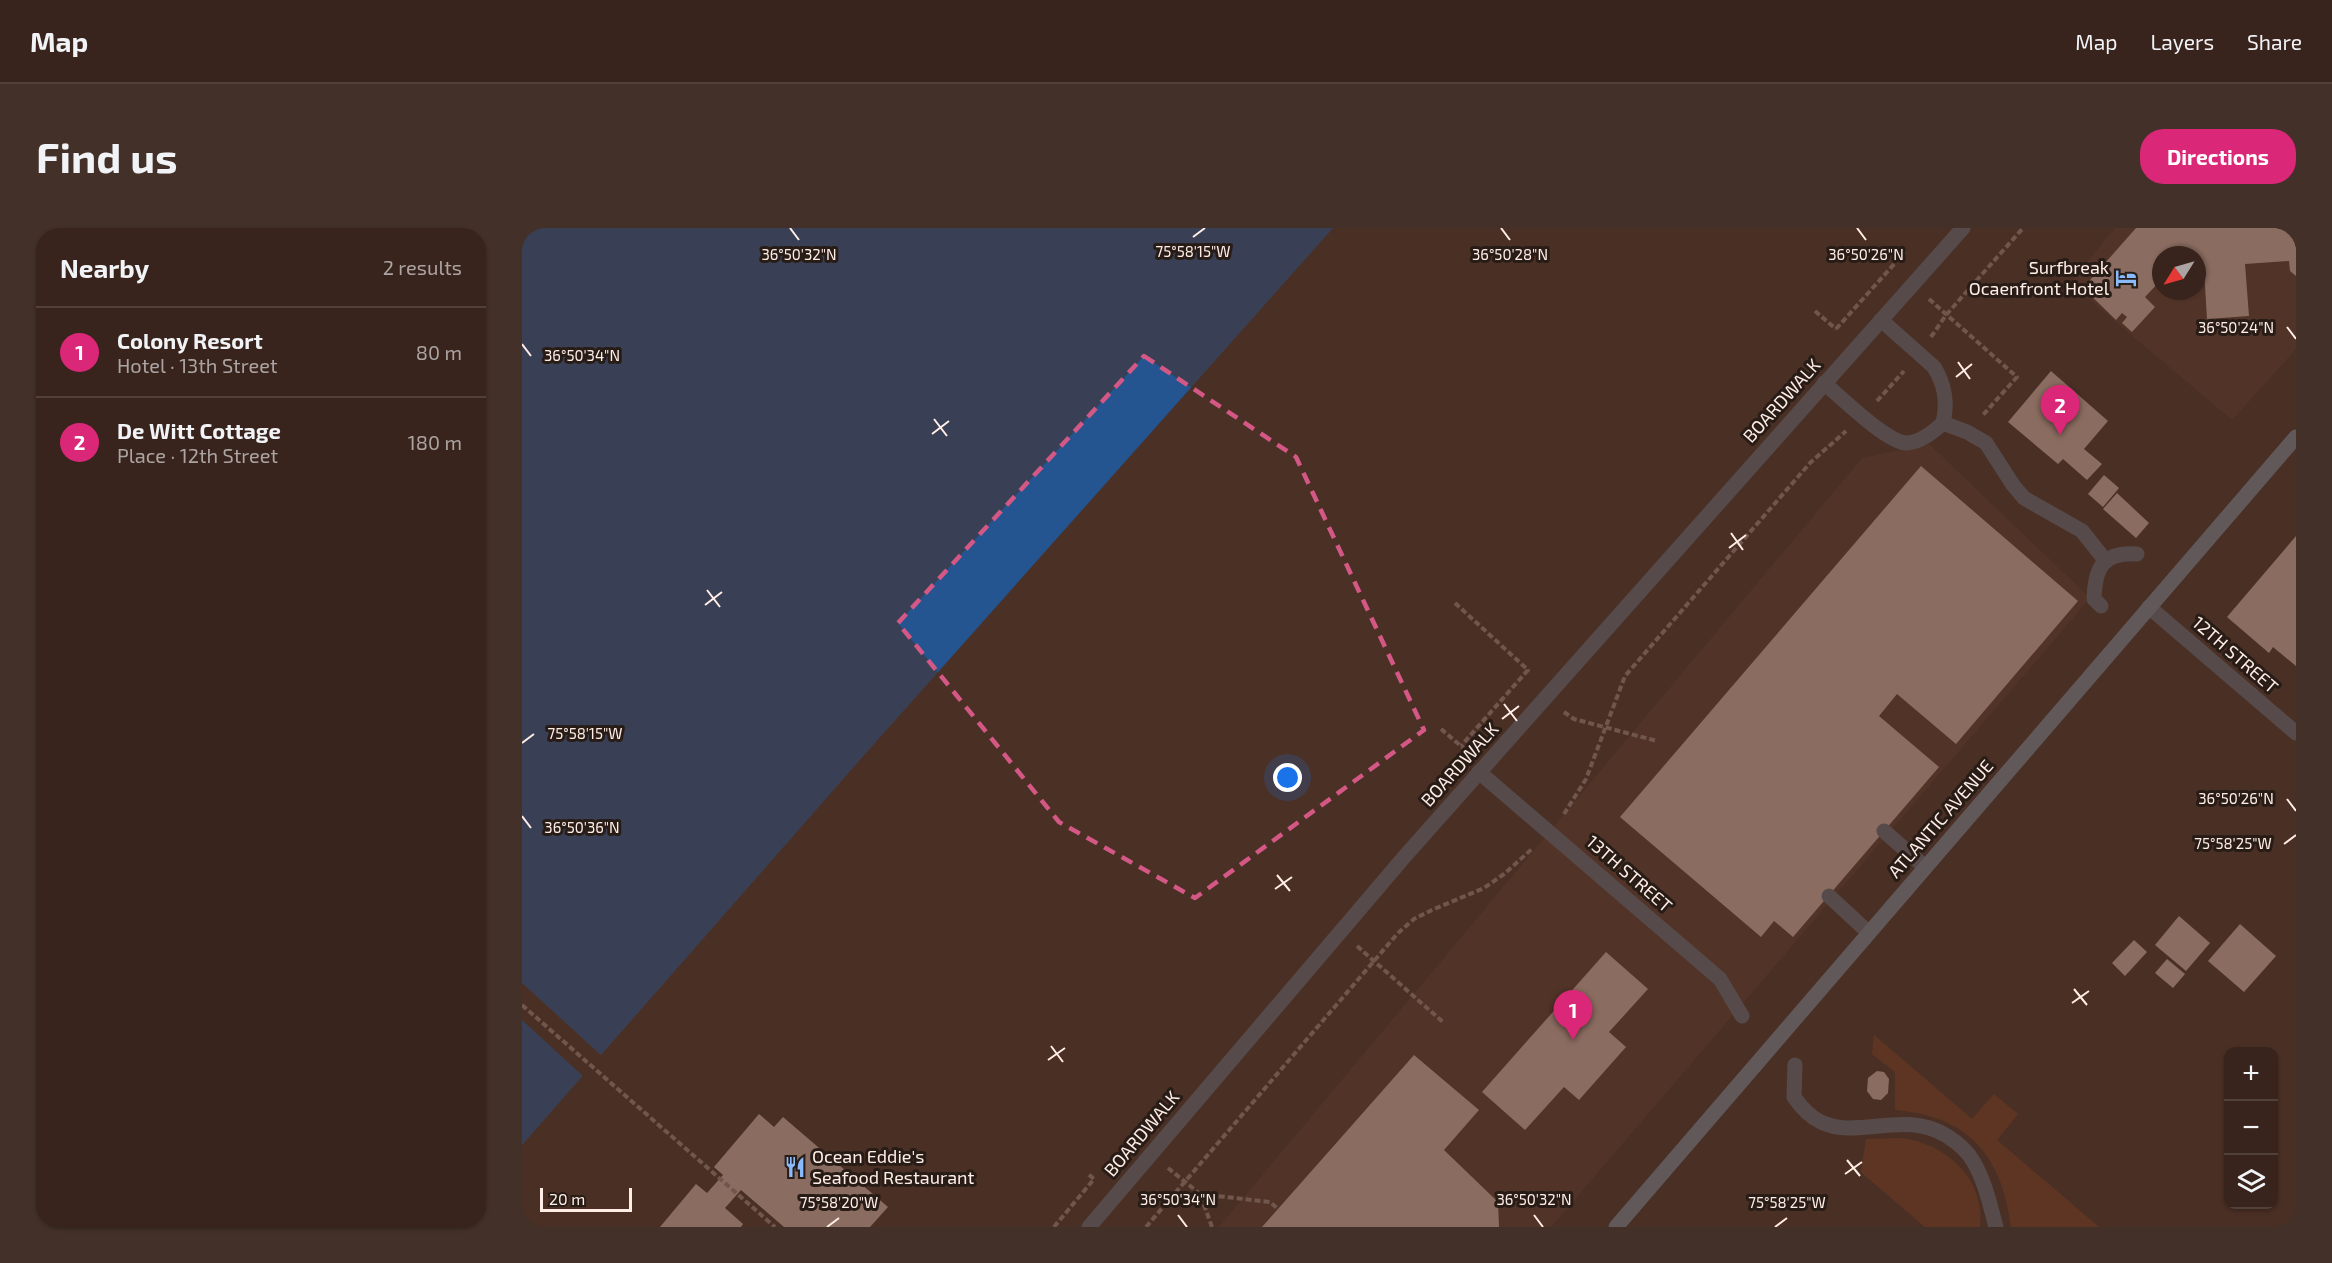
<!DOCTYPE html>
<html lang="en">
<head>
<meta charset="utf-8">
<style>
	:root { --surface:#38241c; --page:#433029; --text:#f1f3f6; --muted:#aba4a3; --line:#52413b; --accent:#db2777 }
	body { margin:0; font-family:"Exo 2",sans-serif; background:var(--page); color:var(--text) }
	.controls { position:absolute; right:18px; bottom:18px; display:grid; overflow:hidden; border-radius:12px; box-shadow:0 2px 4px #0004 }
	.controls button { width:54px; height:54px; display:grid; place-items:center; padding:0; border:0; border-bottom:2px solid var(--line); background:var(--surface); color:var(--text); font:30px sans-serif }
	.compass { position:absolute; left:1630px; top:18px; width:54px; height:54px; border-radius:50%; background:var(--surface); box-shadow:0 2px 4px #0004; rotate:233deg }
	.scale { position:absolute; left:18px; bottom:15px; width:92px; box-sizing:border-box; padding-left:6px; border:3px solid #ffede6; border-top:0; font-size:16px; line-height:21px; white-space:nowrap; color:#ffede6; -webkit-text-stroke:4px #281c17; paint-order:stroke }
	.you { position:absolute; left:766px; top:550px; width:21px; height:21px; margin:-15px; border:4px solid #fff; border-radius:50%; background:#1a73e8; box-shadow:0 0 0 9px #1a73e833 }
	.badge { display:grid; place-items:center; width:39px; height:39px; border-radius:50%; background:var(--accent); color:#fff; font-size:20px; font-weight:700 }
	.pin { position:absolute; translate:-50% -50px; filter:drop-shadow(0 2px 3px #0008) }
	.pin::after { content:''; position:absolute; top:32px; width:21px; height:18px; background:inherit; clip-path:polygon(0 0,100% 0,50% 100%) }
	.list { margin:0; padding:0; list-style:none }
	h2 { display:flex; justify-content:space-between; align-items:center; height:78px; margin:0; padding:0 24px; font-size:26px }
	h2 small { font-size:20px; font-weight:400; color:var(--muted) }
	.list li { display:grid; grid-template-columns:39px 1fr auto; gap:18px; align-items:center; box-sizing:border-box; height:90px; padding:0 24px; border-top:2px solid var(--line) }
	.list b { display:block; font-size:22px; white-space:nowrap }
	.list p { margin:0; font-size:20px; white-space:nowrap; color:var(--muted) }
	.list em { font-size:20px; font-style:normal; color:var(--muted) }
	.icon { flex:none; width:33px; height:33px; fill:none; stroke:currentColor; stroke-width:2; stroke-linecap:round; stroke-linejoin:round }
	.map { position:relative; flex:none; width:1774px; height:999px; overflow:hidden; border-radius:24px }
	header { display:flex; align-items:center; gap:36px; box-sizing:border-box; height:84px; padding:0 30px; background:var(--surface); border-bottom:2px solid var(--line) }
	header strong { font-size:28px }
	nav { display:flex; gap:33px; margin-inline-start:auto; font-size:21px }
	.intro { display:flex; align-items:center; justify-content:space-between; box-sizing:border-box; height:144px; padding:0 36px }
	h1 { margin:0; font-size:42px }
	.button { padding:15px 27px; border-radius:24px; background:var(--accent); color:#fff; font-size:21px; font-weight:700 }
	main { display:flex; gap:36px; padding:0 36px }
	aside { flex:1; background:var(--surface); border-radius:24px; box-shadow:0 2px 4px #0004 }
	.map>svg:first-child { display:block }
	.built { fill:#59382a; fill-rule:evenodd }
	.green { fill:#773c22 }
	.water { fill:#245590 }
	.pier { fill:#4b3025 }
	.building { fill:#d9b7a9 }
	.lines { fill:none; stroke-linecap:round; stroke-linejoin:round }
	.path { stroke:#9d867d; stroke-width:4; stroke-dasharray:6 3; stroke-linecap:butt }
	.service { stroke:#646d78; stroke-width:15 }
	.pedestrian { stroke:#646d78; stroke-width:15 }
	.minor { stroke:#646d78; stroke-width:15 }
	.secondary { stroke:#7d8a9b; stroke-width:15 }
	.marked { fill:none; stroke:#d45885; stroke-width:4.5; stroke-dasharray:12 8; stroke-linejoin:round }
	.ticks { fill:none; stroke:#ffede6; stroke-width:2 }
	.labels { text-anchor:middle; stroke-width:6; stroke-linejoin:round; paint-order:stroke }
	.poi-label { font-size:18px; fill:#ffede6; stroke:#281c17; text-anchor:end }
	.street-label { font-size:18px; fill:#ffede6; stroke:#281c17 }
	.ticks-label { font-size:15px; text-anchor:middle; fill:#ffede6; stroke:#281c17; stroke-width:6; stroke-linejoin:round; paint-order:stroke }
</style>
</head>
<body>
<header>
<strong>Map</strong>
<nav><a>Map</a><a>Layers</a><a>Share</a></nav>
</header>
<div class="intro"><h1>Find us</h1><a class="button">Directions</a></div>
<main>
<aside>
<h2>Nearby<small>2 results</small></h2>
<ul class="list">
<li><span class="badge">1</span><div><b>Colony Resort</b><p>Hotel · 13th Street</p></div><em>80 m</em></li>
<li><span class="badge">2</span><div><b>De Witt Cottage</b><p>Place · 12th Street</p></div><em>180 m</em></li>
</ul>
</aside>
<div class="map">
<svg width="1774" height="999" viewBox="0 0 1774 999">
	<rect width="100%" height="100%" fill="#4b3025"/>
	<g class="built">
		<path d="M1593,0H1774V121L1710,192L1548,55ZM1639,27H1675V63H1639Z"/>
		<path d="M1407,216L1568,370L1029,999H697L1340,230Z"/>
	</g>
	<g class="green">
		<path d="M1352,807L1450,891L1472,866L1496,886L1475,912L1577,999H1489C1480,928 1447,888 1373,882V844L1350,826Z"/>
		<path d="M1381,910C1425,917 1463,951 1458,999H1403L1339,944L1344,911Z"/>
	</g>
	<path class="water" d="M0,0H811L336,534L0,917Z"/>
	<path class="pier" d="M0,755L81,829L63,850L0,792Z"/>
	<g class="building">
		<path d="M1614,0H1774V48L1768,43L1767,33L1723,36L1727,88L1685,91L1682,40L1675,41V27H1639V52L1623,69L1633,79L1610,104L1600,95L1605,89L1600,85L1594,92L1561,60Z"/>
		<path d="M1529,143L1586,193L1562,221L1580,236L1565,252L1541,231L1536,236L1486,194Z"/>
		<path d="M1399,238L1556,373L1434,516L1375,466L1357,488L1417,539L1271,709L1252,693L1239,709L1098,589Z"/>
		<path d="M1582,247L1597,260L1581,279L1566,266Z"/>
		<path d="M1595,265L1627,295L1614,310L1581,281Z"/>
		<path d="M1774,308V438L1751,419L1747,425L1705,389Z"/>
		<path d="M1657,688L1688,715L1664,743L1633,717Z"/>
		<path d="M1718,696L1754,728L1722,764L1686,733Z"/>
		<path d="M1612,712L1625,724L1603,748L1590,735Z"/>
		<path d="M1084,724L1126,761L1087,804L1104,819L1057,872L1042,859L1003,902L960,864Z"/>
		<path d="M1645,731L1663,746L1651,760L1633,745Z"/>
		<path d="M892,827L957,882L922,922L976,974L977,999H740Z"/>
		<path d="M1355,843L1362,844L1367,851L1366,865L1359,872L1351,871L1345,863L1346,850Z"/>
		<path d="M237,886L252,899L261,889L366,979L348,999H262L219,962L203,980L221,996L219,999H138L174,956L185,965L201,947L192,939Z"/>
	</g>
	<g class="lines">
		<g class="path">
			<path d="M1407,71L1495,149L1460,188"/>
			<path d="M1293,83L1314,101"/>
			<path d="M1314,101L1383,24"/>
			<path d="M1409,109L1424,87L1501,0"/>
			<path d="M1355,173L1382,143"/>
			<path d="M933,375L1006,442L939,518"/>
			<path d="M1042,484L1052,491L1135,513"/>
			<path d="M919,501L946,524"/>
			<path d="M1042,586L1064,551L1103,448L1288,235L1324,203"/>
			<path d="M835,718L922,795"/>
			<path d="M0,777L253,999"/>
			<path d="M646,940L678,966"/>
			<path d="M532,999L572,951L565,945"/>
			<path d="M624,999L876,705L892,691L910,682L962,660L982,646L1011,620"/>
			<path d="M690,999L678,966L748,974L756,981"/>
		</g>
		<g class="service">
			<path d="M1362,603L1403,639"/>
			<path d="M1307,668L1347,705"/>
		</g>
		<g class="pedestrian">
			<path d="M1302,155C1319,169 1365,215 1385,215C1399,214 1411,204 1421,195C1426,174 1423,157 1412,139L1359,92"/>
			<path d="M1421,195L1445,204L1464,215L1491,257L1502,270L1560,303L1583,332"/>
			<path d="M1579,378L1572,371C1573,340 1580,324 1615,326"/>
			<path d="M957,544L1198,751L1220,788"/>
			<path d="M1273,837L1272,869C1279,879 1288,889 1299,894C1335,912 1384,881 1425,908C1436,915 1445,922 1451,933C1463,953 1468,977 1474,999"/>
			<path d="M567,999L883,628L1441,0"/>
		</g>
		<path class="minor" d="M1627,379L1774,505"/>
		<path class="secondary" d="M1094,999L1774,209"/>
	</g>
	<path d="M0 0H1774V999H0ZM622,128L774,229L902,502L673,670L537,594L376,395Z" fill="#4b3025" fill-opacity=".55" fill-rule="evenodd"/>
	<path class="marked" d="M622,128L774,229L902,502L673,670L537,594L376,395Z"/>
	<path class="ticks" d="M268,0L277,12M979,0L988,12M1335,0L1344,12M671,9L683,0M1765,99L1774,111M0,116L9,128M1436,134L1448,151M1434,149L1450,136M412,191L425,208M410,206L427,193M1209,305L1221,322M1207,320L1224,307M185,362L198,379M183,377L200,364M982,476L995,493M980,491L997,478M0,515L12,506M1765,571L1774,583M0,588L9,600M1762,616L1774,607M755,647L768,663M753,661L770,649M1552,761L1565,777M1550,775L1567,763M529,818L541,834M526,832L543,820M1325,932L1338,948M1323,946L1340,934M656,987L665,999M1012,987L1021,999M305,999L317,990M1253,999L1265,990"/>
	<defs>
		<symbol id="hotel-bare" viewBox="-9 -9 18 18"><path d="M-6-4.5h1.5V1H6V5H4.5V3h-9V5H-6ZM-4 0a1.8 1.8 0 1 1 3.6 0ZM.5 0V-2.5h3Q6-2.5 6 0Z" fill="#87bbfb" stroke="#281c17" stroke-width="2.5" paint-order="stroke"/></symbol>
		<symbol id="restaurant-bare" viewBox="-9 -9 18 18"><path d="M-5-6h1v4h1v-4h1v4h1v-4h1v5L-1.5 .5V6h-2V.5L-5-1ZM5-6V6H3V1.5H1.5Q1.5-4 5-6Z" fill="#87bbfb" stroke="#281c17" stroke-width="2.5" paint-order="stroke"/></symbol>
	</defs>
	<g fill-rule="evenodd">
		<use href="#hotel-bare" x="1589" y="35" width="30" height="30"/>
		<use href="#restaurant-bare" x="258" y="924" width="30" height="30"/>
	</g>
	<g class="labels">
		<g class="poi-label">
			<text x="1587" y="46">Surfbreak<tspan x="1587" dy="21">Ocaenfront Hotel</tspan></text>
			<text x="290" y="935" text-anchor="start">Ocean Eddie's<tspan x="290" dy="21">Seafood Restaurant</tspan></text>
		</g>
		<g class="street-label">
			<text transform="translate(1260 173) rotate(-48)" y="6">BOARDWALK</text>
			<text transform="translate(1713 427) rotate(41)" y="6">12TH STREET</text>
			<text transform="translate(938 537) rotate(-48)" y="6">BOARDWALK</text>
			<text transform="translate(1419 591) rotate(-49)" y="6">ATLANTIC AVENUE</text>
			<text transform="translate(1107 646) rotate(41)" y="6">13TH STREET</text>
			<text transform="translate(620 906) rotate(-50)" y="6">BOARDWALK</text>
		</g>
	</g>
	<g class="ticks-label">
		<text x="671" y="29">75°58'15"W</text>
		<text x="277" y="32">36°50'32"N</text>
		<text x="988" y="32">36°50'28"N</text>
		<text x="1344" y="32">36°50'26"N</text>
		<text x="1714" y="105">36°50'24"N</text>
		<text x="60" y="133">36°50'34"N</text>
		<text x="63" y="511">75°58'15"W</text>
		<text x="1714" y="576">36°50'26"N</text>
		<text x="60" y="605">36°50'36"N</text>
		<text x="1711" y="621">75°58'25"W</text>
		<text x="656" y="977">36°50'34"N</text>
		<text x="1012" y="977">36°50'32"N</text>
		<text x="317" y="980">75°58'20"W</text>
		<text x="1265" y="980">75°58'25"W</text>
	</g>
</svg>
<div class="controls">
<button>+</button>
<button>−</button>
<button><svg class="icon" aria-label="layers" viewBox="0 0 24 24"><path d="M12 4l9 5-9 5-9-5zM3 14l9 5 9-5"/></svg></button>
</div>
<svg class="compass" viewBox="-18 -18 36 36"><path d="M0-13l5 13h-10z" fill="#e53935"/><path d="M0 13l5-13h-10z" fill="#aba4a3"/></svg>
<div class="scale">20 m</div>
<div class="you"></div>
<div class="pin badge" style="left:1051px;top:812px">1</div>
<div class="pin badge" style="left:1538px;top:207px">2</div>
</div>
</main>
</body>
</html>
